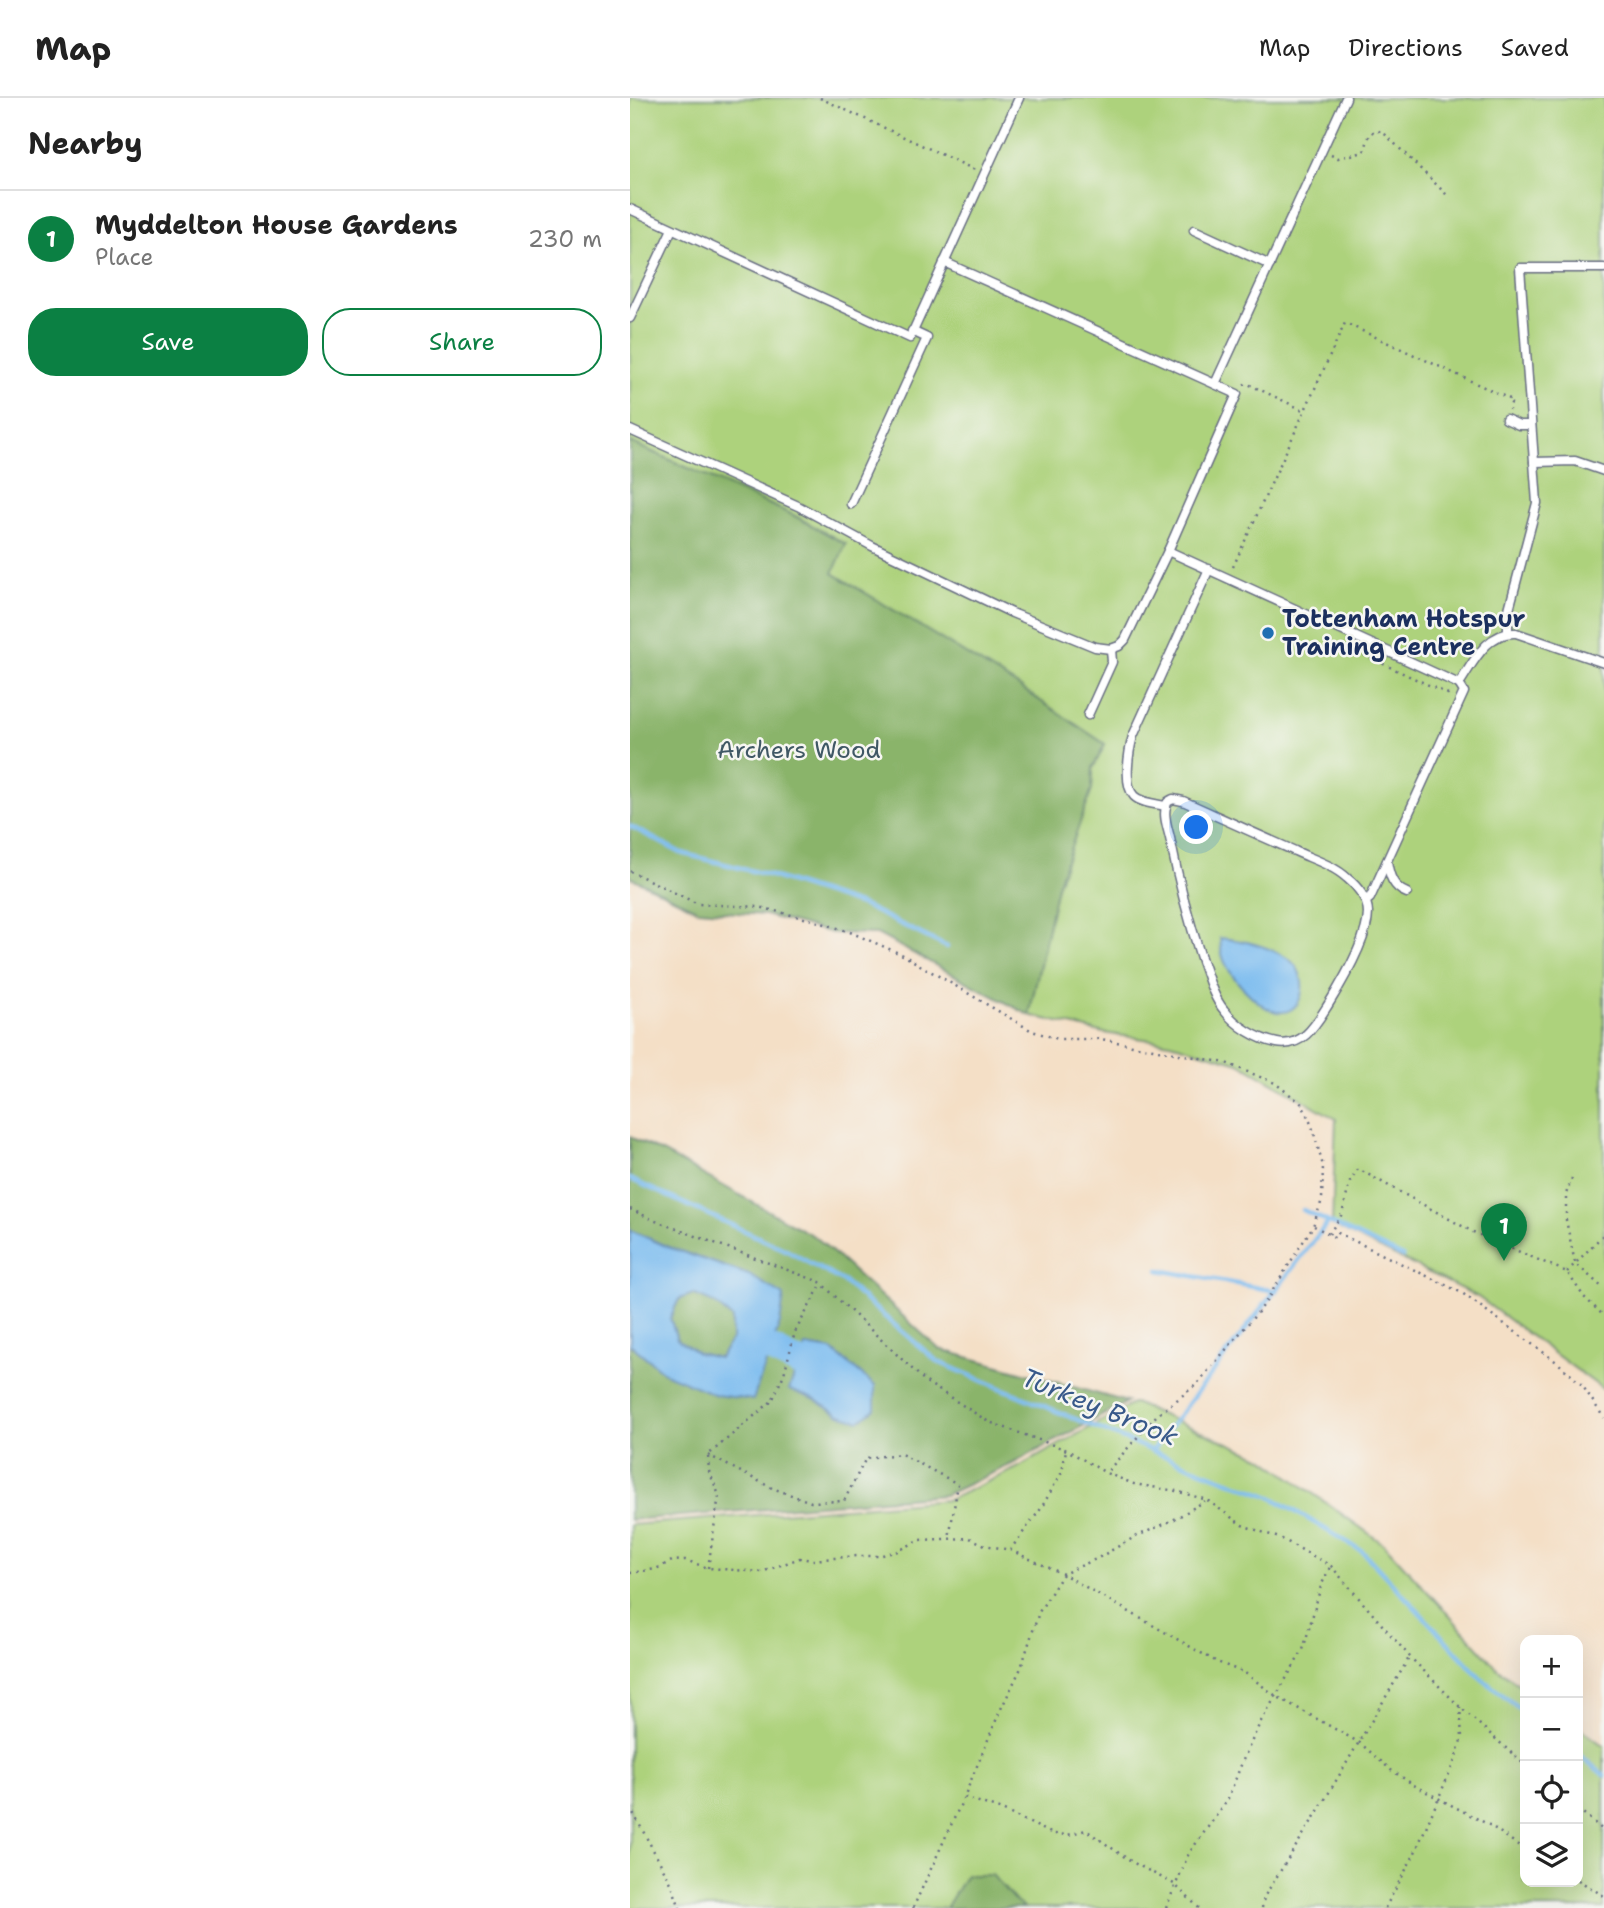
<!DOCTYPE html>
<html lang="en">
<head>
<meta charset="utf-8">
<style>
	:root { --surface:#fff; --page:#f6f6f6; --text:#222; --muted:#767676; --line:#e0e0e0; --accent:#0b8043 }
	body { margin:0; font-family:"Shantell Sans",sans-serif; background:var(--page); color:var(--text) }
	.controls { position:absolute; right:21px; bottom:21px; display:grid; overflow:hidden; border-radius:14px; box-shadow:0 7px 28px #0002 }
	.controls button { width:63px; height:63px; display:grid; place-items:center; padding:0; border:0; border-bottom:2px solid var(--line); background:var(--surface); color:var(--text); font:35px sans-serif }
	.you { position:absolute; left:567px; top:730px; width:24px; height:24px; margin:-18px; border:5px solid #fff; border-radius:50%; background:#1a73e8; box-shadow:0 0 0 10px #1a73e833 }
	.badge { display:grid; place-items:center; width:46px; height:46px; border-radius:50%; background:var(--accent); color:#fff; font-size:23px; font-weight:700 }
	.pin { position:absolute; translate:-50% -58px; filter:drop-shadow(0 2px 4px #0008) }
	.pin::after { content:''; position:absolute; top:37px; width:24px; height:21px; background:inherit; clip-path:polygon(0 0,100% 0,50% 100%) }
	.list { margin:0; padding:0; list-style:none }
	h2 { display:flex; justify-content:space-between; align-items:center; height:91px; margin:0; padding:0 28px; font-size:30px }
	h2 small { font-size:23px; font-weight:400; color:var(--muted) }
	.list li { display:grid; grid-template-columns:46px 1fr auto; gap:21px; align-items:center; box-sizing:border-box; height:98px; padding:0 28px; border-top:2px solid var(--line) }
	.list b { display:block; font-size:26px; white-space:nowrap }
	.list p { margin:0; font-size:23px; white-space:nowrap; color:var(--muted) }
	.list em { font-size:23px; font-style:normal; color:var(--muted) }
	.actions { display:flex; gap:14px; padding:21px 28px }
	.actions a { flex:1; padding:16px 0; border:2px solid var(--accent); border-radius:28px; text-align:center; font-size:24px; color:var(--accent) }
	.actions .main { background:var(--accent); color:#fff }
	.icon { flex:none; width:38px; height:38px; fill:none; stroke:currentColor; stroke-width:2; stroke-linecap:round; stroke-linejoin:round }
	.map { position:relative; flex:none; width:974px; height:1810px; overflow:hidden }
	header { display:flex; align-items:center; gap:42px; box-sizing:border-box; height:98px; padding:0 35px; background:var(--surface); border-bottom:2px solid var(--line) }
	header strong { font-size:33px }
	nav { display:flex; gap:38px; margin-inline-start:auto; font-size:24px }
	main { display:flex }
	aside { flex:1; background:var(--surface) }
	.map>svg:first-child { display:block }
	.green { fill:#add27b; stroke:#64806c; stroke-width:2 }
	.forest { fill:#8ab46b; stroke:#527264; stroke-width:2; fill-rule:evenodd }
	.water { fill:#7abbef; stroke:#4a75a6; stroke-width:2; fill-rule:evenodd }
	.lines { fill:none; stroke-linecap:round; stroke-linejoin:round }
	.stream { stroke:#7abbef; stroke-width:4.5 }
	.river { stroke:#7abbef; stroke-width:28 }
	.lane-casing { stroke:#676d82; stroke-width:11 }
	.path { stroke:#676d82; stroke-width:2.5; stroke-dasharray:2 5; stroke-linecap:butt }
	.lane { stroke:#fff; stroke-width:8 }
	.poi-dot { fill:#1f6fb2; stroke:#f6f6f2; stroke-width:2.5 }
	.labels { text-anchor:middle; stroke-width:5; stroke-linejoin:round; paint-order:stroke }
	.poi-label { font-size:24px; font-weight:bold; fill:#1b2f5e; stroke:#f6f6f2; text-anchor:start }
	.park-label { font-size:24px; fill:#405865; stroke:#f6f6f2 }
	.water-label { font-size:26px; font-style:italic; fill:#38598a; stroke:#f6f6f2 }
</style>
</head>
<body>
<header>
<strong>Map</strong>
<nav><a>Map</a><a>Directions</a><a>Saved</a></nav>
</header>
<main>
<aside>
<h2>Nearby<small></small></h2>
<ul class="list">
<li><span class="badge">1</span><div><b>Myddelton House Gardens</b><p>Place</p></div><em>230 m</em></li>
</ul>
<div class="actions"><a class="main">Save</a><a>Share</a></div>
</aside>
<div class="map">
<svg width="974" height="1810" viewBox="0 0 974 1810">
	<rect width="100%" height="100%" fill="#f6f6f2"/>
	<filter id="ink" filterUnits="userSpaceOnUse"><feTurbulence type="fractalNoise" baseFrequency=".0143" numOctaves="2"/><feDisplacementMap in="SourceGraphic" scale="14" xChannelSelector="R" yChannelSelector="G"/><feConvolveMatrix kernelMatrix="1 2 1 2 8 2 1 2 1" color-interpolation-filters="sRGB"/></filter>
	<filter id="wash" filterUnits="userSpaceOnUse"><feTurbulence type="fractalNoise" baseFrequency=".00686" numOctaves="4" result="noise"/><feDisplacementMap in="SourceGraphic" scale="28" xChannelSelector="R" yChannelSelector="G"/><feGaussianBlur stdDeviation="1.57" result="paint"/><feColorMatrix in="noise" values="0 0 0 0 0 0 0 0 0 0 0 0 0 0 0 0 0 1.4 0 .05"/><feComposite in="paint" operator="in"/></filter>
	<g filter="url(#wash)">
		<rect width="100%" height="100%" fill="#f4dfc6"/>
		<g class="green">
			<path d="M0,0H974V1292L848,1199L702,1127L706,1021L609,965L541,945L474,935L399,917L427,788L462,691L463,670L475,646L388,588L202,475L215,446L163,417L0,344Z"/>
			<path d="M504,1305L633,1360L755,1447L868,1571L895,1591V1784H948V1629L974,1648V1810H0V1427L318,1402L385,1371Z"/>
		</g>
		<g class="forest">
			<path d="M0,344L163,417L216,446L203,475L388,588L475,646L463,670L462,691L427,788L399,917L247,836L202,835L135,817L68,812L0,779Z"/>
			<path d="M0,1039L34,1055L187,1140L309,1251L497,1304L382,1366L315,1397L0,1422V1246L36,1276L122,1302L119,1177L38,1149L0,1132ZM175,1248L202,1252L245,1288V1311L210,1317L184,1301L160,1292Z"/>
			<path d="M63,1196L84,1204L102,1220V1241L89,1260L68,1255L47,1241L40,1220L49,1201Z"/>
			<path d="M336,1777H362L387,1805L395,1810H316Z"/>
		</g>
		<g class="water">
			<path d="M590,840C612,842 638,848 657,860C684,877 673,925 641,912C632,909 626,902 619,896C609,887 595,870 592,856C590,851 591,845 590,840Z"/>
			<path d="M0,1132L38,1149L119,1177L154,1198L150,1225L123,1302L86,1297L36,1276L0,1246ZM63,1196L84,1205L102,1220V1241L89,1260L68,1255L47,1241L40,1220L49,1201Z"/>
			<path d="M175,1248L202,1252L245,1288V1311L229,1323L210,1317L184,1301L159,1292Z"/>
		</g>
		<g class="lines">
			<g class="stream">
				<path d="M0,728L51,755L138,777L234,808L317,849"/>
				<path d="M0,1081L154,1151L214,1184L308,1264L559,1368L641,1399L732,1453L851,1580L895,1615"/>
				<path d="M673,1112L773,1159"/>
				<path d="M529,1172L646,1193"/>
				<path d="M522,1353L698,1124"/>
				<path d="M948,1656L974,1677"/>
			</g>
			<path class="river" d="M142,1252L169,1265"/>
		</g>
	</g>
	<g filter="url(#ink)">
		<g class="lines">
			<defs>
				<g id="lane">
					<path d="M0,111L280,240L389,0"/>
					<path d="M564,132L640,167"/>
					<path d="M0,220L42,131"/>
					<path d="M585,286L716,0"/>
					<path d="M876,321L889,327H901"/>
					<path d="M0,332L168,408L242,448L382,515L465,549L481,551L489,548L495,542L538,453L607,296L314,164"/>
					<path d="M904,364L945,363L974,373"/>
					<path d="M221,406L297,240L282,233"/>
					<path d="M538,453L829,586C843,565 857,533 886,535L974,565"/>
					<path d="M878,534V515L907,405L890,170H974"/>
					<path d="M458,617L482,564L481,551"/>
					<path d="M543,701L553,703C591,720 628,737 665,753C682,761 703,767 717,780C727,788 738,801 738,815C738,840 711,886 698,907C686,926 673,950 647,945C627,941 606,928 594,912C583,899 578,879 572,863C559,823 548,782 540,740C538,731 533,718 536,709C537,703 538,704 543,701Z"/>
					<path d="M536,708C526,706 511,705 504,698C493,687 499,652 503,638L579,471"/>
					<path d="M757,763C759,777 763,790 777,795"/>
					<path d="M736,803L740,800L834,594L829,586"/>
				</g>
			</defs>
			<use href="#lane" class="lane-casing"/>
			<g class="path">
				<path d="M190,0L345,72"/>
				<path d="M701,57L708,60L734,54L740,36L747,32L756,37L818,98"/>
				<path d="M614,287L616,285L673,312"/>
				<path d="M603,469L715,225L882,302L879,312"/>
				<path d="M721,551L818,596L819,594"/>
				<path d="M0,773L68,806L129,809L186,823L220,834L273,857L402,933L428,941H471L596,965L645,985L672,1006L682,1028L693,1068L692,1102L683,1128L633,1208L566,1287L526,1318L476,1375"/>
				<path d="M942,1080L936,1096V1122L945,1165L974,1191"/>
				<path d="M0,1111L28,1124L190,1184L296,1284L359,1324L437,1352L476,1375L504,1386L546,1393L577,1402L612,1427L652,1441L701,1468L780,1559L830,1609L895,1667"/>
				<path d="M684,1128L704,1139L708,1135L832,1195L928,1265L952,1287L974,1320"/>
				<path d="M699,1136L712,1116L720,1084L728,1071L843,1134L937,1174L954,1199L974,1218"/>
				<path d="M937,1174L974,1136"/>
				<path d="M78,1357L142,1390L181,1404L214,1403L236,1360L271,1356L328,1386L319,1440"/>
				<path d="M380,1452L410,1412L432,1374L436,1352"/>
				<path d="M78,1470L89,1397L79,1373L78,1357L142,1303L154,1276L165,1234L191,1187"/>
				<path d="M0,1475L26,1471L42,1463L55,1462L78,1470L132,1474L170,1460L182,1462L227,1458H248L268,1453L289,1442L340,1440L355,1447L380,1452L433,1476L587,1564L615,1575L646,1598L730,1645L761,1672L787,1689L861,1728L895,1752"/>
				<path d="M0,1709L41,1785L50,1810"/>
				<path d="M948,1711L974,1733"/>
				<path d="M948,1782L974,1798"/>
				<path d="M283,1810L334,1699"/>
				<path d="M536,1810L559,1755L597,1703L613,1662L630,1625L673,1552L691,1488L700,1469"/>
				<path d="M569,1810L544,1786L502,1764L456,1732L438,1737L423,1736L372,1712L334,1699L370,1613L391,1570L409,1514L433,1476L468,1460L503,1440L543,1422L575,1403"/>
				<path d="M632,1810L634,1799L685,1718L779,1560"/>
				<path d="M755,1810L784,1757L825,1662L832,1639L830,1609"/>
			</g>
			<use href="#lane" class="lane"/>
		</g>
	</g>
	<circle class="poi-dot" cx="638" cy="535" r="7"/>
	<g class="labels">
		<g class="poi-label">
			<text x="652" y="529">Tottenham Hotspur<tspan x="652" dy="28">Training Centre</tspan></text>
		</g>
		<g class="park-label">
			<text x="169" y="660">Archers Wood</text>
		</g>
		<g class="water-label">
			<text transform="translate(470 1309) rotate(22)" y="9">Turkey Brook</text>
		</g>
	</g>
</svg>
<div class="controls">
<button>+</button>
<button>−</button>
<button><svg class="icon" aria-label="locate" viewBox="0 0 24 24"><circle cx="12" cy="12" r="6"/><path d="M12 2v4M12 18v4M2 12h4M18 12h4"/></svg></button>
<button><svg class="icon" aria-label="layers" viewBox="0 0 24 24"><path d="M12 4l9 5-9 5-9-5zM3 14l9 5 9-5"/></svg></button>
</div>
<div class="you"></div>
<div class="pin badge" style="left:874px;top:1163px">1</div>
</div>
</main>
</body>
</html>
